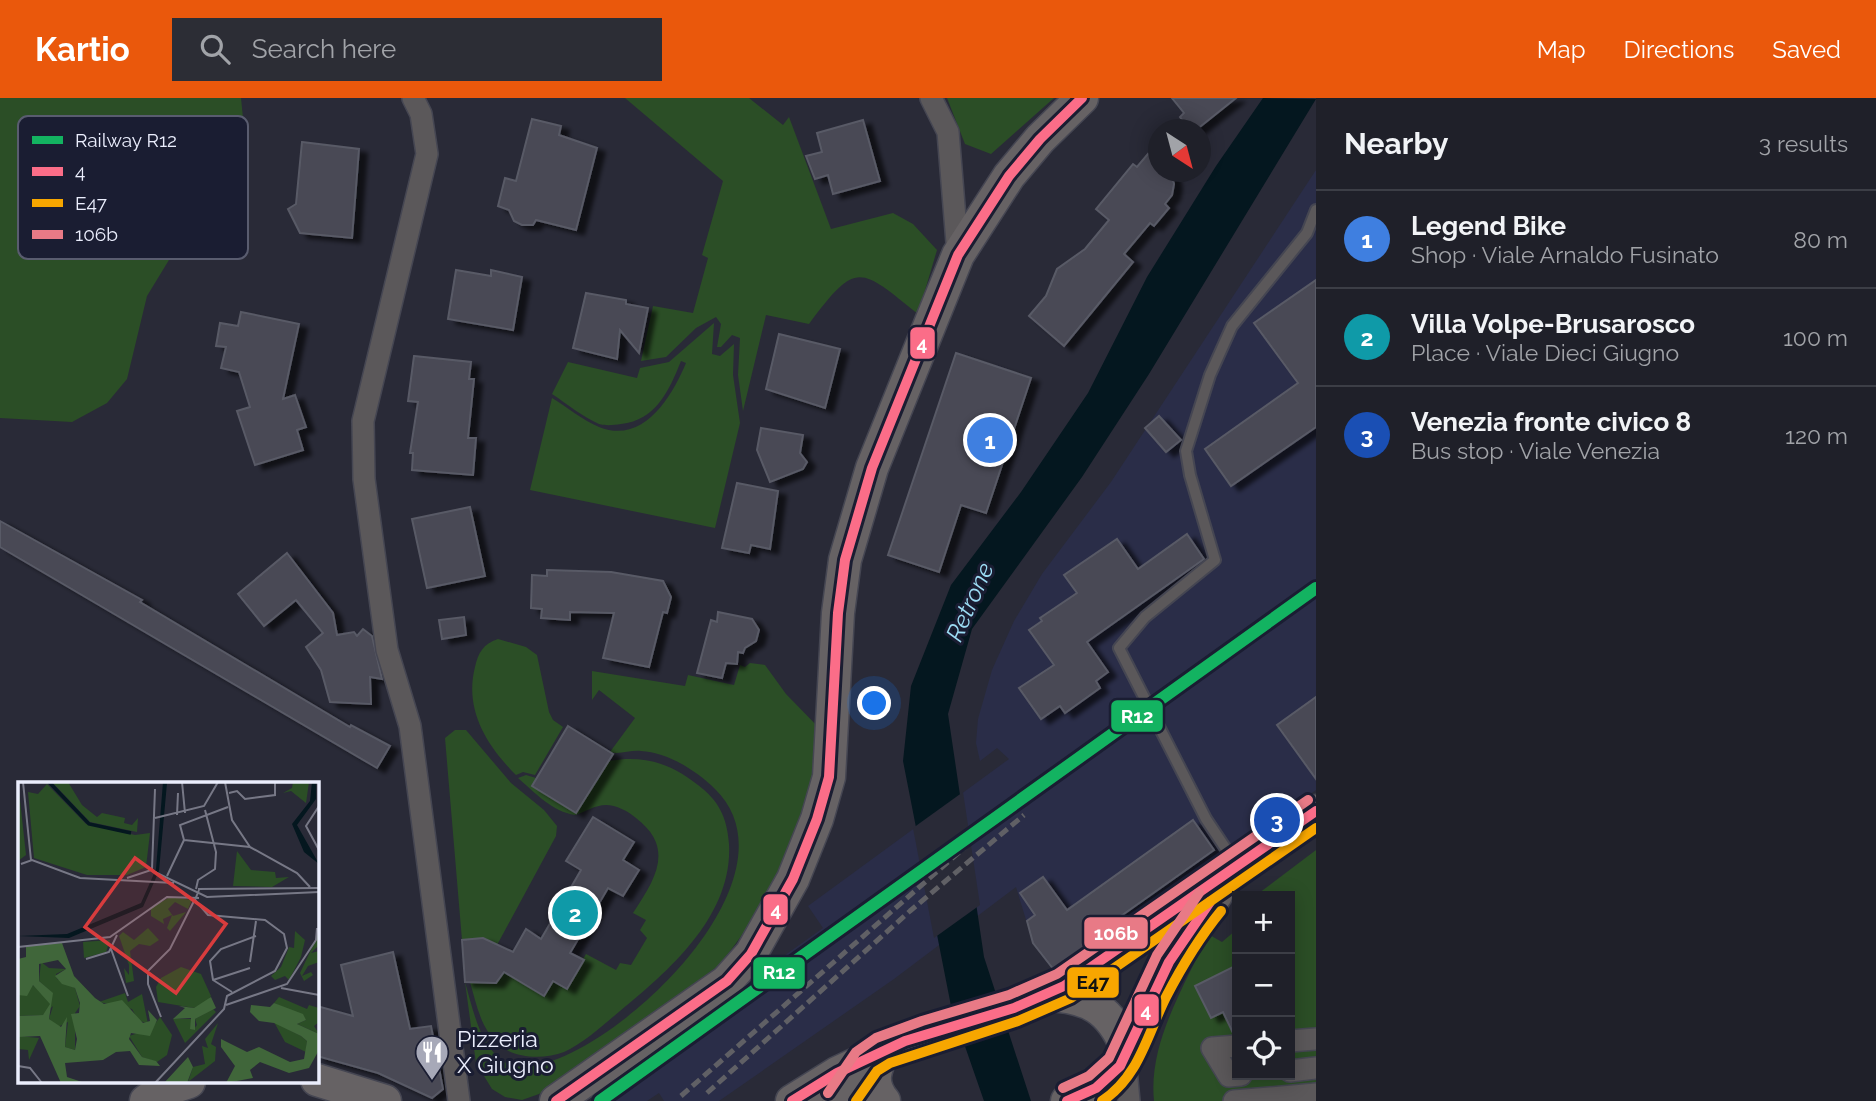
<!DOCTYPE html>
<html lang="en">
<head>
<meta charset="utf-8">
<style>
	:root { --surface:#1f2029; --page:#2c2d35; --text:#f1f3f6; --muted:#a1a3a8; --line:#3c3e46; --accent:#ea580c }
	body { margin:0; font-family:Raleway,sans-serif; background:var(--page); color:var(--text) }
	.controls { position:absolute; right:21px; bottom:21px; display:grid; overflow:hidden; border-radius:0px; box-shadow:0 4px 18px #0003 }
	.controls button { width:63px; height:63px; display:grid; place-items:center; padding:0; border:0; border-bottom:2px solid var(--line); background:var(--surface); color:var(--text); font:35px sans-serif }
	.compass { position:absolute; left:1148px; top:21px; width:63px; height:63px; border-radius:50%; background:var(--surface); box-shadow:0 4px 18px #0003; rotate:144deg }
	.you { position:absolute; left:875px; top:606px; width:24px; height:24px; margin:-18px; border:5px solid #fff; border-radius:50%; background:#1a73e8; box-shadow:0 0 0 10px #1a73e833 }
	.badge { display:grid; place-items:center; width:46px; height:46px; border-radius:50%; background:var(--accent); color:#fff; font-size:23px; font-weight:700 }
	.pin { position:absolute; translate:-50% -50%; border:4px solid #fff; box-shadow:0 2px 7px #0006 }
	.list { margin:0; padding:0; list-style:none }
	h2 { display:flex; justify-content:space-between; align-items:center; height:91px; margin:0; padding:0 28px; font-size:30px }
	h2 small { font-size:23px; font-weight:400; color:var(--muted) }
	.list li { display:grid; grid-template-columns:46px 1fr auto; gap:21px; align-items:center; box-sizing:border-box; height:98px; padding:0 28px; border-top:2px solid var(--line) }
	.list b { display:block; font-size:26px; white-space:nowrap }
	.list p { margin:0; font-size:23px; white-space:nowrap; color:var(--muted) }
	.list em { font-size:23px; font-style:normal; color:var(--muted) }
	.icon { flex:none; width:38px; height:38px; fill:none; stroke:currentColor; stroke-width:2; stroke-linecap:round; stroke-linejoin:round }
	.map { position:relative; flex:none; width:1316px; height:1003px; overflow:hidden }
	header { display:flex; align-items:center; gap:42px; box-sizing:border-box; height:98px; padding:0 35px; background:var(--accent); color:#fff }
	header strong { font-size:33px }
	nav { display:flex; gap:38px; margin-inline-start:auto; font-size:24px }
	.search { width:490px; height:63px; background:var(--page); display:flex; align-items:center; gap:18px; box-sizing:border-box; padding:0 24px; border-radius:0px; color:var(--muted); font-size:26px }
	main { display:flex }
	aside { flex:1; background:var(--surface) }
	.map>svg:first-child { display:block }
	.built { fill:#2a2d48 }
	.green { fill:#2b4e26 }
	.water { fill:#04171f }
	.pier { fill:#292a37 }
	.building { fill:#484954; stroke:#595a66; stroke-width:2; filter:url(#shadow) }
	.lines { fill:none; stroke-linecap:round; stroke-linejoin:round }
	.lane-casing { stroke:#454652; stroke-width:14 }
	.street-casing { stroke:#454652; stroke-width:24 }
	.secondary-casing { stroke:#454652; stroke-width:35 }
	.lane { stroke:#5b585a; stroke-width:10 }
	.street { stroke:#5b585a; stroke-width:21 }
	.secondary { stroke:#666264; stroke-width:32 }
	.rail { stroke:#606065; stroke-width:5; stroke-dasharray:10 5; stroke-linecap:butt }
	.bus-1-casing { stroke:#1a1d32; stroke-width:16 }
	.bus-2-casing { stroke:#1a1d32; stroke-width:16 }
	.bus-3-casing { stroke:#1a1d32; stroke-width:16 }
	.bus-1 { stroke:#fb6d88; stroke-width:10 }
	.bus-2 { stroke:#f7a600; stroke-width:10 }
	.bus-3 { stroke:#e87a86; stroke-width:10 }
	.rail-1-casing { stroke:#1a1d32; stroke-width:18 }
	.rail-1 { stroke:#13b361; stroke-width:12 }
	.labels { text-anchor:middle; stroke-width:6; stroke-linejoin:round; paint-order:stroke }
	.poi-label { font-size:23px; fill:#ebeefd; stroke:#1a1d32; text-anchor:start }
	.water-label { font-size:24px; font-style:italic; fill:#9cdcf4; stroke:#1a1d32 }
	.inset-river { fill:none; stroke:#04171f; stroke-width:3.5 }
	.inset-road { fill:none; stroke:#777886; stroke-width:2 }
	.view { fill:#d83c3d; fill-opacity:0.15; stroke:#d83c3d; stroke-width:3.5 }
	.inset-edge { fill:none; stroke:#ebeefd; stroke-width:3.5 }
	.key { fill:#1a1d32; stroke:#595c6f; stroke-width:2 }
	.key-label { font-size:19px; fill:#ebeefd }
	.line-badge { stroke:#1a1d32; stroke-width:2.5 }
	.badge-label { font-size:19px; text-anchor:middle; font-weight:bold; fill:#fff }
	.pale-badge-label { font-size:19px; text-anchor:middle; font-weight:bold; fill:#111 }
</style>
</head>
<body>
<header>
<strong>Kartio</strong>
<div class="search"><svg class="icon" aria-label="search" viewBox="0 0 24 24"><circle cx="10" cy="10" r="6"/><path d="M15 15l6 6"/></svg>Search here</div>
<nav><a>Map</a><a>Directions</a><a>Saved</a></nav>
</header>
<main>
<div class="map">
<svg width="1316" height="1003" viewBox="0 0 1316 1003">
	<defs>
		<filter id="shadow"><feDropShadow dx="8" dy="4.5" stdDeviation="2" flood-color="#0009"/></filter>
	</defs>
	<rect width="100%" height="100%" fill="#292a37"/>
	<path class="built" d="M1316,72V692L1104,846L1100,841L1054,873L1033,845L1016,789L894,881L719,1003H664L659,995L647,1003H598L596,999L602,993L777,869L774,865L823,830L808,808L1009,661L997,650L980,663L976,645L978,621L992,572L1014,523L1042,476L1111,384Z"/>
	<g class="green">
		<path d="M0,0H241L245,40L228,90L201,130L172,157L147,198L127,281L107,305L72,324L0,320Z"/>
		<path d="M625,0H749L783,27L789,19L831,131L893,115L913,126L937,152L918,216C859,169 857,162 809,226L766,217L743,313L738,277L740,240L732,237L721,249H717L721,226L716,219L696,230L666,259L641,263L653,208L693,215L708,160L702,157L723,83Z"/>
		<path d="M947,0H1054L991,56L965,46Z"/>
		<path d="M714,225L712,256L720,258L734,246L733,277L740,325L715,430L530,392L552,300C567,309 582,322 599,329C644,347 672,298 686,265L681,263C669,293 656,322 621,326C614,327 606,328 599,326C583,319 567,306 552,296L568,264L637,280L640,270L669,264Z"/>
		<path d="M498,541L526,549L537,557L549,614L553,622L563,629L535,677L523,674L516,677C487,648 464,612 475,569C478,555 483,546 498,541Z"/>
		<path d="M750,565L765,567L786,596L823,634L821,679L765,805L731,852L718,868L571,976L539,996L522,1002L505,999L492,991L476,965L465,884C473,911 479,946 504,964C566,1003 816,790 715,691C697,673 667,654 641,653C630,652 619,657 610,654L635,620L599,592L592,602V573L685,588L688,577L734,587L740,567L745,569Z"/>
		<path d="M455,632H466L511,685L544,712L557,728L556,738L497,847L483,840L462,842L445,640Z"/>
		<path d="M625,661C654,660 675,669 698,687C719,703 727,719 729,746C733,817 670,872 620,913C603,927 584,945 564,954C546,961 518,961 502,949C481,933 477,908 470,884L496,885L504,874L553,883L566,891L586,856L616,872L620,865L631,867L647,840L640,832L646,822L633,815C656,780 675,750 636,720C628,713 616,707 606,707C595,707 585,714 575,717C553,714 534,694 518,680L526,677L536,680L532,688L576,715L608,663Z"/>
		<path d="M1316,752V1003H1154C1148,944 1185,888 1208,836L1222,844L1236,832L1237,813V977H1290V798H1255Z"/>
	</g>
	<path class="water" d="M1263,0L1316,1L1149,276L1082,379L972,531L948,616L984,859L1031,1003H984L951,908L903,663L911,588L951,487L1021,394L1088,295L1147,179L1216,68Z"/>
	<path class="pier" d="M963,694L980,807L934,840L913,730Z"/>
	<g class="building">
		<path d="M1172,0H1236L1196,32H1190L1180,19L1184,15Z"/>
		<path d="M532,21L561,28L559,37L597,50L576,132L536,122L533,127H522L514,123L509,112L498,108L505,80L516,83Z"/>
		<path d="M863,22L880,83L833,96L828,77L815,81L806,58L822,54L817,35Z"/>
		<path d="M302,44L359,51L352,140L300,135L288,111L296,106Z"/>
		<path d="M1158,44V74H1171L1174,86L1172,97L1165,106L1169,110L1154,128L1150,125L1124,156L1133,164L1064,248L1029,218L1046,198L1057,171L1085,151L1109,122L1096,111L1133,66L1137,69Z"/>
		<path d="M456,172L491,178V172L522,179L513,232L448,221Z"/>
		<path d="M1316,182V329L1231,388L1205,351L1298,285L1254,225Z"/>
		<path d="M586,195L626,202V206L648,210L639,255L620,232L617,261L573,250Z"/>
		<path d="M241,214L299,226L283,301L295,297L306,329L297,332L303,352L255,367L237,313L250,309L239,274L221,270L226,249L216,248L220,225L238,228Z"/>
		<path d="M779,236L840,251L825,310L766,291Z"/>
		<path d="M956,255L1031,280L986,415L961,407L939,474L888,457Z"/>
		<path d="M414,258L471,264L469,281H474L468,340H476L473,377L412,372L413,355H410L418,304L408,303Z"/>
		<path d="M1159,318L1181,342L1166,354L1145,330Z"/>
		<path d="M761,330L803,337L800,355L807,364L803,371L770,384L757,352Z"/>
		<path d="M737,385L778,393L770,451L751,447L749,455L722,450Z"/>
		<path d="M470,409L485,478L427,490L412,421Z"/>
		<path d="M0,423L142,502L140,504L350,629L351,627L390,648L377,670L0,449Z"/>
		<path d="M1187,436L1204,461L1087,544L1108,574L1096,583L1100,590L1065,615L1060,608L1041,621L1019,590L1054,567L1029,532L1042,523L1040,520L1077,495L1064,477L1117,441L1138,471Z"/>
		<path d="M287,455L333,515L337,537L354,534L357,538L363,531L372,538L382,581L370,579L371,606L330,604L321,572L306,549L323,535L296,502L264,528L238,496Z"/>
		<path d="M547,472L611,474L663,483L671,499L667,515L663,514L649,569L603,560L614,515L570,514V522L541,520L542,511L531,510L532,477L547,478Z"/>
		<path d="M718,514L752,521L759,532L756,543L745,550L743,555L738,554L737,566L726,565L722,580L697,575L711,522L717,524Z"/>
		<path d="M464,519L466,537L442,541L439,522Z"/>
		<path d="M1316,599V681L1277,627Z"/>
		<path d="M568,628L613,656L576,715L532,688Z"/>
		<path d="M593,719L634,744L623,762L639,772L623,798L608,790L570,855L584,862L567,891L553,883L544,898L504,874L496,885L465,884L462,842L483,840L513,854L526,831L541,841L581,772L566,763Z"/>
		<path d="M1193,722L1214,752L1114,823L1118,828L1054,872L1033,845L1027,823L1035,817L1020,795L1043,779L1067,812Z"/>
		<path d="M393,854L410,931L431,928L443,991L432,1000L378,975L317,958V908L353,918L341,867Z"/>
		<path d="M1237,867V935H1233L1223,914L1211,920L1195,888Z"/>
	</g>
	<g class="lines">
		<defs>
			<path id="lane" d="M1236,766L1206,721L1119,550L1145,519L1215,462L1190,377L1186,353L1210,277L1232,228L1307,135L1316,112"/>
			<g id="street">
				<path d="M413,0L421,16L427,56L363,323L364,381L387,552L410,628L459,1003"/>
				<path d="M931,0L948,34L958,157"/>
				<path d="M1290,943L1316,941"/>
				<path d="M1237,948L1212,950L1229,978L1241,977"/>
				<path d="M1125,960L1129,1003"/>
				<path d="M1290,973L1316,970"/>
				<path d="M1234,1003L1316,996"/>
			</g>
			<g id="secondary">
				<path d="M1048,897C1088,899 1110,910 1126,949"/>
				<path d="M317,982L385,1003"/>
				<path d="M146,1003L157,995L189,984"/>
				<path d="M556,1003L727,883L751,856L793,781L817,721L829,679L838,515L845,462L872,370L958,157L1009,78L1040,41L1082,0"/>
				<path d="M792,1003L837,975L905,943L1014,910L1064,888L1316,713"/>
				<path d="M839,1003L867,963"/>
				<path d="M884,1003C869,985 875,971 884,952"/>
				<path d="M1067,1003L1085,997L1104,985L1122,966L1126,949L1172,854L1216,797"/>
			</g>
		</defs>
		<use href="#lane" class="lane-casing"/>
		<use href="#street" class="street-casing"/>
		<use href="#secondary" class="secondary-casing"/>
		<use href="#lane" class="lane"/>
		<use href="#street" class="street"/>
		<use href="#secondary" class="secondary"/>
		<g class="rail">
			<path d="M707,995L910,813L1024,717"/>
			<path d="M681,998L1013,707"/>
		</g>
		<defs>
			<g id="bus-1">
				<path d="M556,1003L727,883L751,856L793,781L817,721L829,679L838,515L845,462L872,370L958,157L1009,78L1040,41L1082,0"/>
				<path d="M792,1003L837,975L905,943L1014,910L1064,888L1316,713"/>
				<path d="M1067,1003L1096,990L1120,968L1169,864L1210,804"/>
			</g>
			<g id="bus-2">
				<path d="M856,1003L877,973L890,965L1018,923L1071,900L1316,730"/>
				<path d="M1102,1003C1139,979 1147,937 1166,899C1182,868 1199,840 1221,813"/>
			</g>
			<g id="bus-3">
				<path d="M1063,990L1089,978L1109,960L1157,857L1199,795"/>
				<path d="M828,995L856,954L876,940L922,923L1009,897L1057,876L1308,702"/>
			</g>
		</defs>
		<use href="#bus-1" class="bus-1-casing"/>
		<use href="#bus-2" class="bus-2-casing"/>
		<use href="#bus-3" class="bus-3-casing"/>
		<use href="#bus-1" class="bus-1"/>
		<use href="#bus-2" class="bus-2"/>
		<use href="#bus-3" class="bus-3"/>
		<defs>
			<path id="rail-1" d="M600,1003L1316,490"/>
		</defs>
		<use href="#rail-1" class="rail-1-casing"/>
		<use href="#rail-1" class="rail-1"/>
	</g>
	<defs>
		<symbol id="restaurant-pin" viewBox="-11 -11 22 30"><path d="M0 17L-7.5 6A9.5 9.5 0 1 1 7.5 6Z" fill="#a7a9b8" stroke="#1a1d32"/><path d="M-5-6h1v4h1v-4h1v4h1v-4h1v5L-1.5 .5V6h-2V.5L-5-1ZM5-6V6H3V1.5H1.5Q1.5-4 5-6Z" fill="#fff"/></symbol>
	</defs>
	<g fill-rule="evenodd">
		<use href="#restaurant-pin" x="413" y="935" width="38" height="52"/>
	</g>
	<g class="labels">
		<g class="poi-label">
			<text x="457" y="949">Pizzeria<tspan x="457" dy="26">X Giugno</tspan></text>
		</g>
		<g class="water-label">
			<text transform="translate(970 504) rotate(-66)" y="8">Retrone</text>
		</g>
	</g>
	<g transform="translate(18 684)">
		<rect width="301" height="301" fill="#292a37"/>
		<path d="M0,0L8,73L0,79ZM34,0H50L64,23L79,35L84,31L107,36L106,41L114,43L120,36L119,50L72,40ZM275,0H291L288,21L273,9L265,11L274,6ZM29,2L68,42L117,53L132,51L128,85L109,93H69L16,76L10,10L20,12ZM219,69L233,88L257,90L258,96L271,95L254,105L215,104ZM152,115L174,118L170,127L157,120L150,127L155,134L168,130L152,149L149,146L154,133L145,137L146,142L133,134V126ZM130,146L141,158L132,164L121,162L112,169L116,199L108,201L106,186L111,193V183L101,154L105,150L116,158ZM277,149L287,158L283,175L271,198L267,194L257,198L253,194L263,185L271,165L276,166ZM301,151V163L293,171L301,169V180L290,184L284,194L293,190L295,193L286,199L282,191ZM92,158L88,170L66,176L65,160ZM23,180L31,186L48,187L38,192L39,197L57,206L62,224L57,231V268L47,265L50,240L40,245L31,237L35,224L25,233L0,234V213L15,203L31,217L32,209L21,199ZM163,185L183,192L193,214L190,219L176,226L140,220L138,205L143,196ZM107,211L110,220L124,212L130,242L120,238L114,227L81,220ZM261,215L289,227L291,223L301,226V240L296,244L301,252L279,242L288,238L256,221ZM195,227L198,230L167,261L155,237H174L175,248L179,243L177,237ZM142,235L154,253L149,273L139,280L124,275L111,254L133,247ZM256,240L283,254L289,259L288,270L267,260ZM200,241L193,262L198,265L197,279L170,300L175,285L187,282L184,264L190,266L187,257ZM0,254L21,256L11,278L10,268L0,267Z" fill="#2b4e26"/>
		<path d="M44,161L56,194L77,216L86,222L104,218L125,241L132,239L130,228L139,238L132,254L113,251L111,257L124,275L138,279L142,284L121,283L112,269L98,270L85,278L47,281L49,295L64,300L43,301L22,254L0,255V234L25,233L32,222L15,203L9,214L0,213V177L8,175V164ZM40,178L48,187L37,194L44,202L57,206L62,221L61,231L53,232L59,257L57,268L47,265L49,235L43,245L31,237L35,211L21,199V182ZM193,215L198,226L177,237V248L172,247L173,236L155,237L167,226L161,224L176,226ZM256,221L285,232L288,238L279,242L301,252V268L291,286L271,291L242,280L232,288L235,296L208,301L217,284L203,265V257L229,270L241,265L272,280L286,277L289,259L283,254L256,241L241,239L232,230L233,223L252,225ZM170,275L175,285L169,301H146Z" fill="#40663a" fill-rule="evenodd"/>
		<path d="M145,0L149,1L141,89L125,125L51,156L0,154L49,152L123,121L138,87ZM294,0H298V17L279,43L301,82L286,70L274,42L292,19Z" fill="#04171f"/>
		<path class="inset-river" d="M31,0L71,42L113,51"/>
		<path class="inset-road" d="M5,0L13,78M164,0L167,31M207,0L214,38L232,65M211,11L219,9L227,17L257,13V0M301,24L288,44L301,68M159,33L160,11M137,36L186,24L200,0M166,58L232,65L279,91L292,105M166,58L162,43L210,25M3,82L14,78L62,96L156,101M134,87L137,7M149,94L166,58M109,96L133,88L189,115L301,110M178,107L180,98L197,87L198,70L187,28M180,107L301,106M0,165L92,155L149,115L181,116M93,167L110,214M68,177L91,170L99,153M232,180L238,139M195,198L232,186M263,206L301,213M214,210L195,198L192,179L203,167L238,154M208,223L269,202L298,158L299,146M143,235L130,202V189L152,167L176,119M0,284L12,286L24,301M137,301L206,227L209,214L257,189L269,166L266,152L247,138L190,133L177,118L181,108"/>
		<path class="view" d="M117,76L208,142L158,211L67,145Z"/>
		<rect width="301" height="301" class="inset-edge"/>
	</g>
	<rect x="18" y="18" width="230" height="143" rx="10" class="key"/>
	<rect x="32" y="38" width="31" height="8" fill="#13b361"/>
	<rect x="32" y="69" width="31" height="9" fill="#fb6d88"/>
	<rect x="32" y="101" width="31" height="8" fill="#f7a600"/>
	<rect x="32" y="132" width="31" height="9" fill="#e87a86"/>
	<g class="key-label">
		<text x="75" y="49">Railway R12</text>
		<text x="75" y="80">4</text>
		<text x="75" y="112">E47</text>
		<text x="75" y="143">106b</text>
	</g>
	<g class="line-badge">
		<rect x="909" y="228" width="27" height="34" rx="7" fill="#fb6d88"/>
		<rect x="1110" y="601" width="54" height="34" rx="7" fill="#13b361"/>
		<rect x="762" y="795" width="27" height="33" rx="7" fill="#fb6d88"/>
		<rect x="1083" y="818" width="66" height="34" rx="7" fill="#e87a86"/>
		<rect x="752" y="858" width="54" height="34" rx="7" fill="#13b361"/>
		<rect x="1066" y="868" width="54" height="33" rx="7" fill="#f7a600"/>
		<rect x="1133" y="895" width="27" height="34" rx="7" fill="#fb6d88"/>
	</g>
	<g class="badge-label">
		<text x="922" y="252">4</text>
		<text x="1137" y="625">R12</text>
		<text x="776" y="818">4</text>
		<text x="1116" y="842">106b</text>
		<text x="779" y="881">R12</text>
		<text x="1146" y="919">4</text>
	</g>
	<g class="pale-badge-label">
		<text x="1093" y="891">E47</text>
	</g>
</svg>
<div class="controls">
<button>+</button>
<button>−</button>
<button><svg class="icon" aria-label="locate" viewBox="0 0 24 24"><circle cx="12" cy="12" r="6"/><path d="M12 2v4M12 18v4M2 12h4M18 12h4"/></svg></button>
</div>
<svg class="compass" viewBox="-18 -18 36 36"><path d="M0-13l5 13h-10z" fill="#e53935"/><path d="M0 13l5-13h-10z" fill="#a1a3a8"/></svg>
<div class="you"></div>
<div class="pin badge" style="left:990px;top:342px;background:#3f7fe0">1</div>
<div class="pin badge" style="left:575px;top:815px;background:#0f9aa8">2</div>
<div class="pin badge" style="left:1277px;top:722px;background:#1a4fb4">3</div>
</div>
<aside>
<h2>Nearby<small>3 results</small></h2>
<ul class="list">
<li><span class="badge" style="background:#3f7fe0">1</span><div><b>Legend Bike</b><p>Shop · Viale Arnaldo Fusinato</p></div><em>80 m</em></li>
<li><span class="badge" style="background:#0f9aa8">2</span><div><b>Villa Volpe-Brusarosco</b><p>Place · Viale Dieci Giugno</p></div><em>100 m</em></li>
<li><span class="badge" style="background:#1a4fb4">3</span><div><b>Venezia fronte civico 8</b><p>Bus stop · Viale Venezia</p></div><em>120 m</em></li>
</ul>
</aside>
</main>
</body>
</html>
